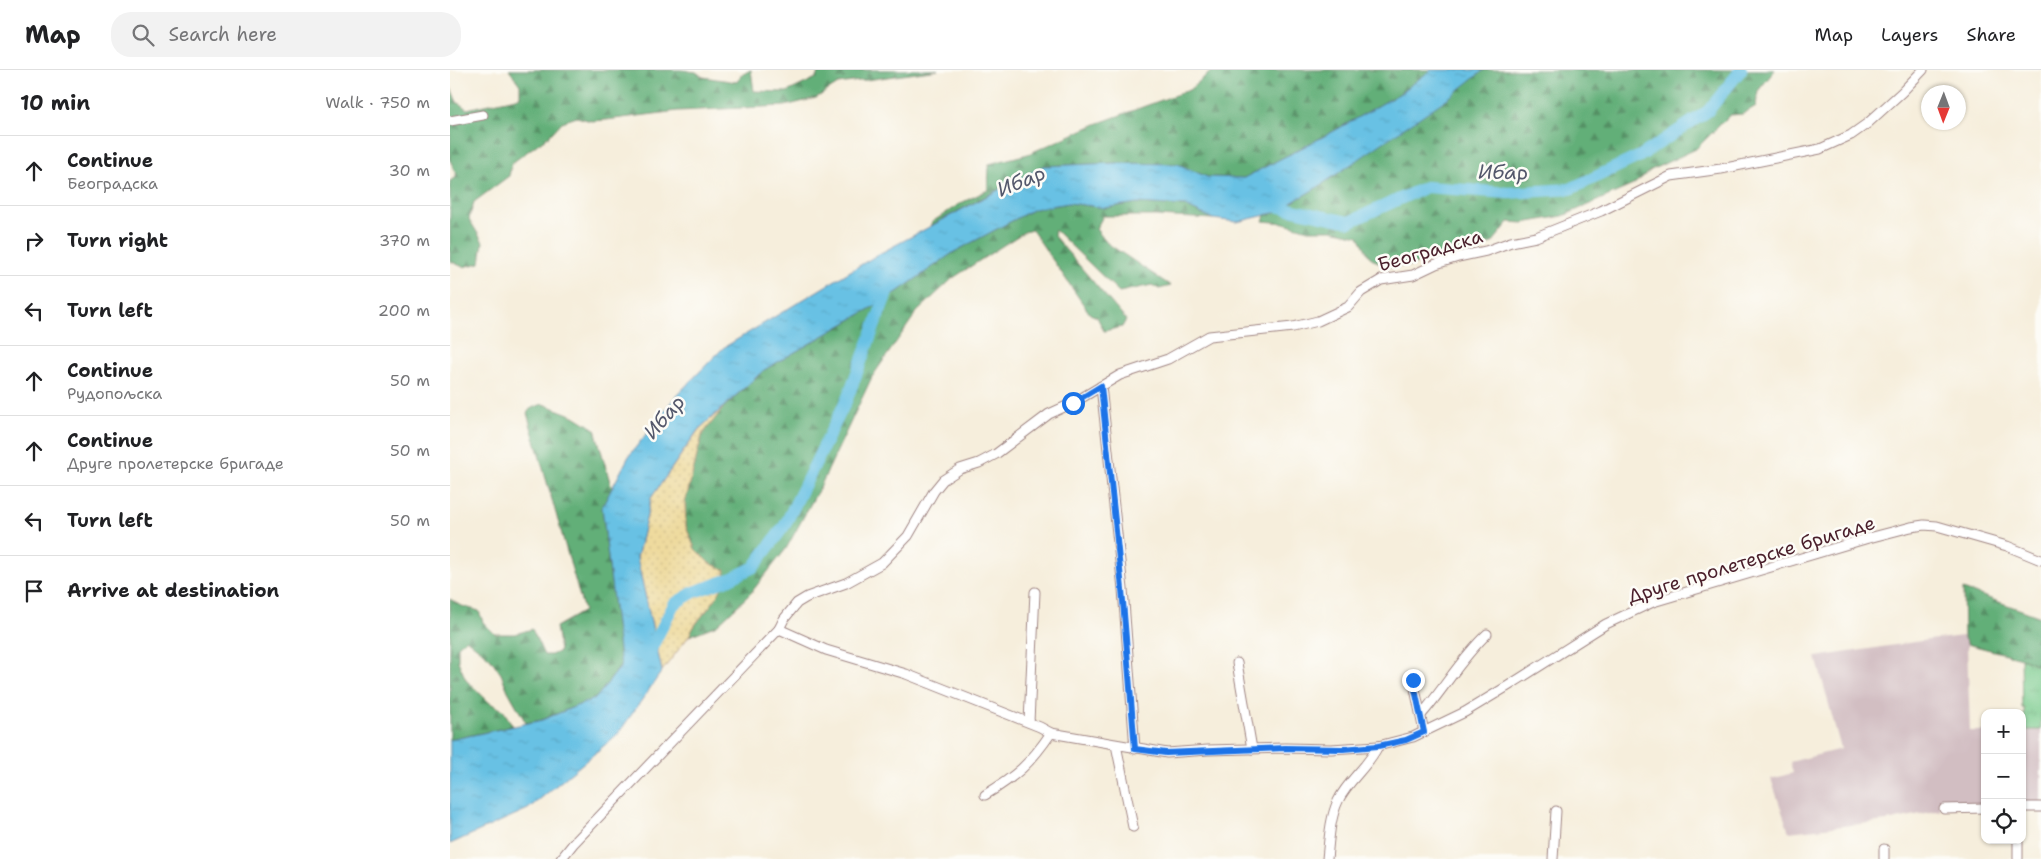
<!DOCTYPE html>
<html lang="en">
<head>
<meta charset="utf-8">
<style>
	:root { --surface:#fff; --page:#f2f2f2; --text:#202124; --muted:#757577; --line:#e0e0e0 }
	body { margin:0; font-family:"Shantell Sans",sans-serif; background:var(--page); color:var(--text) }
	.controls { position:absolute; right:15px; bottom:15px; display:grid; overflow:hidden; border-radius:10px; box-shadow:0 1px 4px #0004 }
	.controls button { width:45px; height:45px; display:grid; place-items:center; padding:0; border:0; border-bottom:1px solid var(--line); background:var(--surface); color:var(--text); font:25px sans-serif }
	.compass { position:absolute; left:1471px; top:15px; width:45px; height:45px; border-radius:50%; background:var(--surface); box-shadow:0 1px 4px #0004; rotate:181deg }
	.stop { position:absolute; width:15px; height:15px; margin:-11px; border:4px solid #1a73e8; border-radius:50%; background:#fff }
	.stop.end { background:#1a73e8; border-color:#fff; box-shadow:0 1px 5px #0008 }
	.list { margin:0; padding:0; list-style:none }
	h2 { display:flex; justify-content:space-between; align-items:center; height:65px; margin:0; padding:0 20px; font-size:21px }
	h2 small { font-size:16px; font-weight:400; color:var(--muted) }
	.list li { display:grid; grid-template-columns:32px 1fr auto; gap:15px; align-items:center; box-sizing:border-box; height:70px; padding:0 20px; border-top:1px solid var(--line) }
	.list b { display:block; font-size:19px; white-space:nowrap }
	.list p { margin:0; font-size:16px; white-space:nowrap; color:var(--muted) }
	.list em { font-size:16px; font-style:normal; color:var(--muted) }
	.icon { flex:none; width:28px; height:28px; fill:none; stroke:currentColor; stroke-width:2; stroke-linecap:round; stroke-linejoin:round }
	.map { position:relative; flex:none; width:1591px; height:789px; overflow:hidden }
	header { display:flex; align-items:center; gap:30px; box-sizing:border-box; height:70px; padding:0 25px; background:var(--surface); border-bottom:1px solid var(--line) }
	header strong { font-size:24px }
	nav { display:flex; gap:28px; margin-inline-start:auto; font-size:18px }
	.search { width:350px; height:45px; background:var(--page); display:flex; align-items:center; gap:12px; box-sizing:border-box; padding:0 18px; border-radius:20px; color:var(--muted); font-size:19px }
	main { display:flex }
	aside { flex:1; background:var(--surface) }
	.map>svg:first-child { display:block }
	.industrial { fill:#d2bec2 }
	.grass { fill:url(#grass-tufts); stroke:#62755c }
	.forest { fill:url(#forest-firs); stroke:#566752 }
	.sand { fill:url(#sand-dots); stroke:#9c7c64 }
	.water { fill:url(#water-ripples); stroke:#587088 }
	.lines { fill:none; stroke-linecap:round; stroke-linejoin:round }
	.river { stroke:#67c1e4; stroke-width:12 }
	.minor-casing { stroke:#a08684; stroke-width:11 }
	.minor { stroke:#fff; stroke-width:9 }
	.route { stroke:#1a73e8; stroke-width:6 }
	.labels { text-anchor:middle; stroke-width:5; stroke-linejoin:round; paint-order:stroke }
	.street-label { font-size:19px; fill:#4a1f2b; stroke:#fdfcf7 }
	.water-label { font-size:20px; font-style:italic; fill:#54586c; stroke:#fdfcf7 }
</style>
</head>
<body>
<header>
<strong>Map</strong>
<div class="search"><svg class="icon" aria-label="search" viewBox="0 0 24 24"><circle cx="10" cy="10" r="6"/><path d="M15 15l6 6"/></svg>Search here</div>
<nav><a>Map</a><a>Layers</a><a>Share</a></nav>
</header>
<main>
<aside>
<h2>10 min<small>Walk · 750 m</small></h2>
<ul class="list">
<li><svg class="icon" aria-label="ahead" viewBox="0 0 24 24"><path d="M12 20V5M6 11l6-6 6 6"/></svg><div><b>Continue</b><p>Београдска</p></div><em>30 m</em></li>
<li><svg class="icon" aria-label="right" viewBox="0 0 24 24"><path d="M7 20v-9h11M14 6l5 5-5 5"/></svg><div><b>Turn right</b></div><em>370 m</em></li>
<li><svg class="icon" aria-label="left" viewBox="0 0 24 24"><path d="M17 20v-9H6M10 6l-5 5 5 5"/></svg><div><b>Turn left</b></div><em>200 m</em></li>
<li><svg class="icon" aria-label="ahead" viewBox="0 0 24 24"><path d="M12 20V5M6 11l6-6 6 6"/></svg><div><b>Continue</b><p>Рудопољска</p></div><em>50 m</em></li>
<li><svg class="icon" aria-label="ahead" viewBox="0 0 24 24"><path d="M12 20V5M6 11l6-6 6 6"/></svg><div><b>Continue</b><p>Друге пролетерске бригаде</p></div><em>50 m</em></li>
<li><svg class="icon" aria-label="left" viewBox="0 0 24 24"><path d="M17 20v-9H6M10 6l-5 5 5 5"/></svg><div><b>Turn left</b></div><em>50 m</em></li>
<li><svg class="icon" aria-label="arrive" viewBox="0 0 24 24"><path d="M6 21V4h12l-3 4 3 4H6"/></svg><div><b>Arrive at destination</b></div></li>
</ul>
</aside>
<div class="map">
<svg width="1591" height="789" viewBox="0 0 1591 789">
	<defs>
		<pattern id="grass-tufts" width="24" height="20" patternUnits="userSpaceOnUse" patternTransform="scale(1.25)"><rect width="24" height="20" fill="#79cb8d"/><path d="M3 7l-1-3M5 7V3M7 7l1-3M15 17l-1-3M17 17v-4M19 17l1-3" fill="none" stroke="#6aae7a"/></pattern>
		<pattern id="forest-firs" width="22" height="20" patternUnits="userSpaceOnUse" patternTransform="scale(1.25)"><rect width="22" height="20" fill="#62af78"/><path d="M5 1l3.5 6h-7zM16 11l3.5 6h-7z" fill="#538e63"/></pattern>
		<pattern id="sand-dots" width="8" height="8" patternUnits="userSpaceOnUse" patternTransform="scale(1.25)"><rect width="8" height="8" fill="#eeda9e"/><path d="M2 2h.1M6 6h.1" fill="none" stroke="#cebb88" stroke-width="1.8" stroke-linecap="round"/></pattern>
		<pattern id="water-ripples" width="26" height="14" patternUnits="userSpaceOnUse" patternTransform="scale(1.25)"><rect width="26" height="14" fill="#67c1e4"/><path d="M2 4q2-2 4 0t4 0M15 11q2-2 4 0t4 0" fill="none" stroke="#5ba5c4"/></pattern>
	</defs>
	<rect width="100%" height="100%" fill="#fdfcf7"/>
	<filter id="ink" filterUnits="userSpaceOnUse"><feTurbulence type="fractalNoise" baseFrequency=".02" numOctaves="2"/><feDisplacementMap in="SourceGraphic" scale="10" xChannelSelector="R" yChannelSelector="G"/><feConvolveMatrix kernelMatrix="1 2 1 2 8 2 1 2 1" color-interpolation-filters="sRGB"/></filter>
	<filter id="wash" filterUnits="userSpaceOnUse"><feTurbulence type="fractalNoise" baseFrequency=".0096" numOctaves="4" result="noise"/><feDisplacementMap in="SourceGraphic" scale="20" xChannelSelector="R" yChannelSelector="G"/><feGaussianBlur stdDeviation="1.12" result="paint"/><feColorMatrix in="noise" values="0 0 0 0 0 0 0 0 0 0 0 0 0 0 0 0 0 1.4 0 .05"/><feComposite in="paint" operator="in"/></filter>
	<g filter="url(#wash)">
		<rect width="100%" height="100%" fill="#f6eedc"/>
		<g class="industrial">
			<path d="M1513,566L1517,574L1520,661H1535V736L1490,735V740L1437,751L1339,762L1321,709L1343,703L1340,692L1391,679L1366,587L1471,571Z"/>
			<rect x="1572" y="660" width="19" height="76"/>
		</g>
		<path class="grass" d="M1571,588L1591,596V660H1575L1574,638H1572Z"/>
		<g class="forest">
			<path d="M59,0H231L246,2L253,7L287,12L291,5L301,0L304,21L337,22L366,8L369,0H488L388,14L366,28L335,36L228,41L156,50L141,51L127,47L112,52L100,65L62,93L59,106L24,132L19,149L33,172L30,193L13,197L0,191V111L7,106L0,90V16L7,32L17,39L70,27V15Z"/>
			<path d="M763,0H981L949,24L884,61L794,108L757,107L728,94L665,93L593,96L480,156L482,152L511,133L538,120L539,94L578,84L646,54L739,20Z"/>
			<path d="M1029,0H1325L1308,21L1306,36L1293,44L1280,45L1246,79L1201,100L1183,115L1113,146L1073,153L1059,152L1042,173L1011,179L960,196L934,197L919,186L909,166L882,160H858L834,153L813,151L815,145L824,143L868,117Z"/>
			<path d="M619,133L655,138L687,133L735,136L763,149L707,146H653L646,159L657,173L721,216L709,219L702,215L669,222L605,160L604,166L676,250L672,257L654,261L647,247L640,244L582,160L574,162L546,180L503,208L467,242L422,307L371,415L336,479L300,524L267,555L239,566C245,551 260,540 267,525L257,492L245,479L236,457L235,433L252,365L273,338L314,300L440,227L504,182L584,139Z"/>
			<path d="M93,334L124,346L145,359L162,419L152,437L171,595L146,628L92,650L76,653L58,621L51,604L40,588L16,569L8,576V591L16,610L40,633L53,640L63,656L0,670V529L12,536L29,541L33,552L45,564H65L82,559L94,585H101L110,581L106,557L134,541L77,343L81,338Z"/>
			<path d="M1513,519L1591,547V596L1571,588L1517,574L1514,568Z"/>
		</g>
		<path class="sand" d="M273,338L252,365L235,433L236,457L245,479L259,493L275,500C275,530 249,542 239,566L212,601L187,488L201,428L250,358Z"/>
		<path class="water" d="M981,0H1034L1001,26L868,117L824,143L787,152L763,149L735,136L687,133L655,138L619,133L584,139L504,182L440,227L314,300L248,360L201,428L187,488L212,601L168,664L78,739L0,774V670L92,650L146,628L171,596L152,437L179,386L225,327L273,278L427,185L593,96L665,93L728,94L757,107L794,108L884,61L949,24Z"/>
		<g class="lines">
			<g class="river">
				<path d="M816,134L899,152L976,117L1058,123L1120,119L1190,86L1258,41L1291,0"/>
				<path d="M198,585L224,534L244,522L280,509L304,497L335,455L397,329L440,215"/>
			</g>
		</g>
	</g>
	<g filter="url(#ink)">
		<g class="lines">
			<defs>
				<g id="minor">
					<path d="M0,51L33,45"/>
					<path d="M651,316L673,519L685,679"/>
					<path d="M329,559L376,580L456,604L590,657L601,663L717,683L758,680L835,678L881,679L928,676C918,697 898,710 888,731C880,748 879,770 877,789"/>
					<path d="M787,593L802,679"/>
					<path d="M963,609L974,662"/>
					<path d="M971,645C994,619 1011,588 1037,564"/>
					<path d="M579,652L585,522"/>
					<path d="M666,675L683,757"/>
					<path d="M928,676L963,667L1015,642L1058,616L1156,554L1203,532L1415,469L1461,457L1474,455L1487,456L1557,476L1591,490"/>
					<path d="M535,725C566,706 580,694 601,663"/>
					<path d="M1572,737H1591"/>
					<path d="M1494,739L1535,738"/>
					<path d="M111,789L123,774L329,559L334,549L347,533L357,527L396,513L432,493L458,466L484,421L493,410L510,399L529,393L546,384L599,344L623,333L670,305L718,289L759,266L843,257L868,251L898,237L911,222L931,210L963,205L986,194L1008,187L1036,181L1061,172L1086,167L1151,141L1221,106L1271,99L1370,79L1401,65L1418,53L1452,22L1473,0"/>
					<path d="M1103,789L1106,741"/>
					<path d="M1434,789V779"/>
					<path d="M1568,789V770"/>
				</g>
			</defs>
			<use href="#minor" class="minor-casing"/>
			<use href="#minor" class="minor"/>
		</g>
	</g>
	<g class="lines" filter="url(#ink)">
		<path class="route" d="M623,333L651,316L672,519L685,679L716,683L835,678L893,679L928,676L956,670L974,662L963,610"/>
	</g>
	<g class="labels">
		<g class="street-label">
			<text transform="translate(980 180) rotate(-16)" y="7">Београдска</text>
			<text transform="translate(1301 489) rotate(-17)" y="7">Друге пролетерске бригаде</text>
		</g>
		<g class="water-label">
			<text transform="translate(1053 102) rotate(1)" y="7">Ибар</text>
			<text transform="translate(571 111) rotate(-22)" y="7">Ибар</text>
			<text transform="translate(214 347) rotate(-49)" y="7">Ибар</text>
		</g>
	</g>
</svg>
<div class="controls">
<button>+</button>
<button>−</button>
<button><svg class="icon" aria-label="locate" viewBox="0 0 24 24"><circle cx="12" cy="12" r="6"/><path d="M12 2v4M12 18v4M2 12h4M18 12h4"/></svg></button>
</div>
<svg class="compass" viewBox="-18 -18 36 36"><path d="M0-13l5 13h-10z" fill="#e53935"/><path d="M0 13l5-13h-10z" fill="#757577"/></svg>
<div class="stop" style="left:623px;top:333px"></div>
<div class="stop end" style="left:963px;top:610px"></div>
</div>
</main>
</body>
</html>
